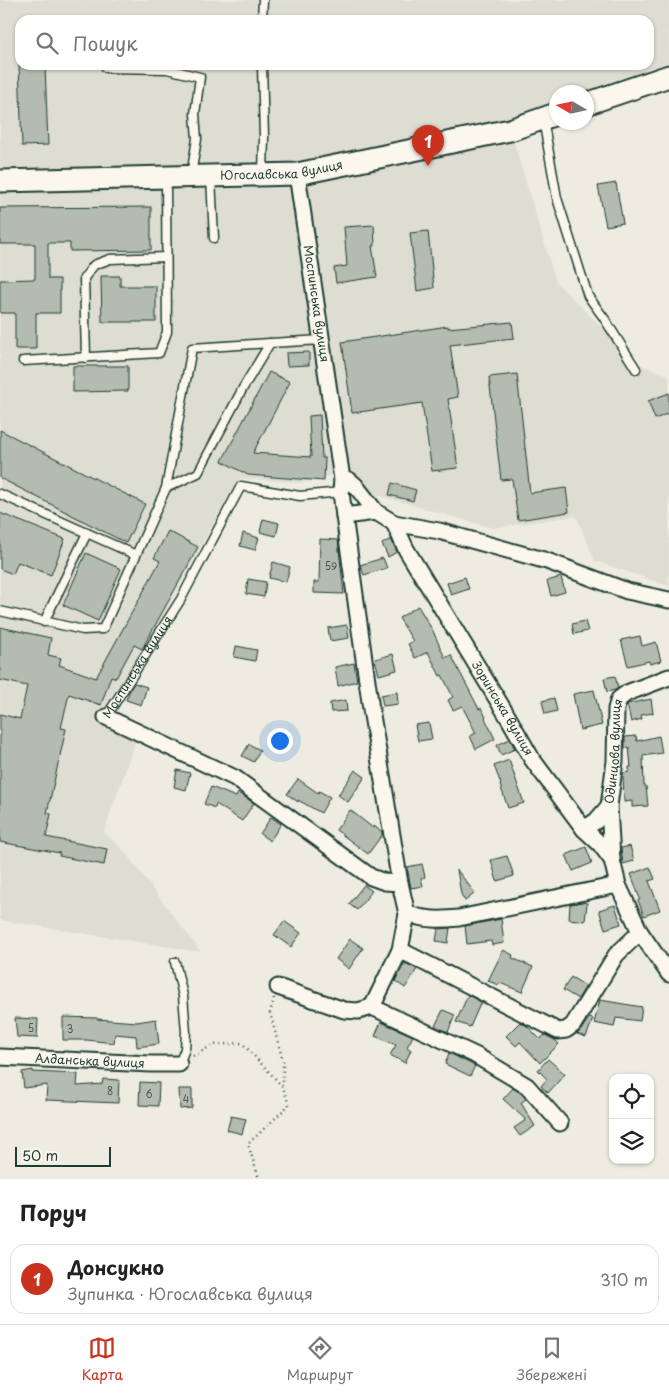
<!DOCTYPE html>
<html lang="uk">
<head>
<meta charset="utf-8">
<style>
	:root { --surface:#fff; --page:#f2f2f2; --text:#222; --muted:#767676; --line:#e0e0e0; --accent:#c8321e }
	body { margin:0; font-family:"Playpen Sans",sans-serif; background:var(--page); color:var(--text) }
	.controls { position:absolute; right:15px; bottom:15px; display:grid; overflow:hidden; border-radius:10px; box-shadow:0 1px 4px #0004 }
	.controls button { width:45px; height:45px; display:grid; place-items:center; padding:0; border:0; border-bottom:1px solid var(--line); background:var(--surface); color:var(--text); font:25px sans-serif }
	.compass { position:absolute; left:549px; top:85px; width:45px; height:45px; border-radius:50%; background:var(--surface); box-shadow:0 1px 4px #0004; rotate:279deg }
	.scale { position:absolute; left:15px; bottom:12px; width:96px; box-sizing:border-box; padding-left:5px; border:2px solid #1f3d34; border-top:0; font-size:14px; line-height:18px; white-space:nowrap; color:#1f3d34; -webkit-text-stroke:4px #fbf7ec; paint-order:stroke }
	.you { position:absolute; left:279px; top:740px; width:18px; height:18px; margin:-12px; border:4px solid #fff; border-radius:50%; background:#1a73e8; box-shadow:0 0 0 8px #1a73e833 }
	.badge { display:grid; place-items:center; width:32px; height:32px; border-radius:50%; background:var(--accent); color:#fff; font-size:16px; font-weight:700 }
	.pin { position:absolute; translate:-50% -41px; filter:drop-shadow(0 1px 2px #0008) }
	.pin::after { content:''; position:absolute; top:26px; width:18px; height:15px; background:inherit; clip-path:polygon(0 0,100% 0,50% 100%) }
	.list { margin:0; padding:0; list-style:none }
	h2 { display:flex; justify-content:space-between; align-items:center; height:65px; margin:0; padding:0 20px; font-size:21px }
	h2 small { font-size:16px; font-weight:400; color:var(--muted) }
	.list li { display:grid; grid-template-columns:32px 1fr auto; gap:15px; align-items:center; box-sizing:border-box; height:70px; margin:0 10px 10px; padding:0 10px; border:1px solid var(--line); border-radius:15px }
	.list b { display:block; font-size:19px; white-space:nowrap }
	.list p { margin:0; font-size:16px; white-space:nowrap; color:var(--muted) }
	.list em { font-size:16px; font-style:normal; color:var(--muted) }
	.icon { flex:none; width:28px; height:28px; fill:none; stroke:currentColor; stroke-width:2; stroke-linecap:round; stroke-linejoin:round }
	.map { position:relative; flex:none; width:669px; height:1179px; overflow:hidden }
	.search { position:absolute; background:var(--surface); box-shadow:0 1px 4px #0004; left:15px; right:15px; top:15px; height:55px; display:flex; align-items:center; gap:12px; box-sizing:border-box; padding:0 18px; border-radius:15px; color:var(--muted); font-size:19px }
	.sheet { height:145px; background:var(--surface) }
	nav { display:flex; justify-content:space-around; align-items:center; box-sizing:border-box; height:70px; border-top:1px solid var(--line); background:var(--surface); font-size:14px; color:var(--muted) }
	nav a { display:grid; justify-items:center; gap:2px }
	nav .on { color:var(--accent) }
	.map>svg:first-child { display:block }
	.built { fill:#ddddd2; fill-rule:evenodd }
	.building { fill:#b4bbb0; stroke:#1f3d34 }
	.lines { fill:none; stroke-linecap:round; stroke-linejoin:round }
	.lane-casing { stroke:#1f3d34; stroke-width:11 }
	.street-casing { stroke:#1f3d34; stroke-width:19 }
	.secondary-casing { stroke:#1f3d34; stroke-width:25 }
	.path { stroke:#1f3d34; stroke-width:2.5; stroke-dasharray:1 4; stroke-linecap:butt }
	.lane { stroke:#fbf7ec; stroke-width:8 }
	.street { stroke:#fbf7ec; stroke-width:15 }
	.secondary { stroke:#fbf7ec; stroke-width:21 }
	.labels { text-anchor:middle; stroke-width:4; stroke-linejoin:round; paint-order:stroke }
	.number-label { font-size:10px; fill:#445c53 }
	.street-label { font-size:12px; fill:#1f3d34; stroke:#fbf7ec }
</style>
</head>
<body>
<div class="map">
<svg width="669" height="1179" viewBox="0 0 669 1179">
	<rect width="100%" height="100%" fill="#eeece1"/>
	<filter id="ink" filterUnits="userSpaceOnUse"><feTurbulence type="fractalNoise" baseFrequency=".02" numOctaves="2"/><feDisplacementMap in="SourceGraphic" scale="10" xChannelSelector="R" yChannelSelector="G"/><feConvolveMatrix kernelMatrix="1 2 1 2 8 2 1 2 1" color-interpolation-filters="sRGB"/></filter>
	<g filter="url(#ink)">
		<g class="built">
			<path d="M0,0H669V69L587,97L586,92H556V107L509,123L296,168L0,174ZM20,20H649V65H20Z"/>
			<path d="M512,136L556,282L640,365L669,375V586L595,561L576,516L492,528L367,492L352,469L303,483L241,478L223,506L144,650L114,693L98,721L136,739L104,832L124,851L201,952L0,920V188L297,181Z"/>
		</g>
		<g class="building">
			<path d="M19,65H45L48,145L22,146Z"/>
			<path d="M616,183L623,223L606,226L598,186Z"/>
			<path d="M151,207V250L70,251V243H48V279H60V313H36V349H15V313H0V280L35,279V244H0V208Z"/>
			<path d="M374,225L375,246H372L377,277L336,283L334,268L347,266L344,227Z"/>
			<path d="M428,231L434,288L417,291L410,233Z"/>
			<path d="M101,276H120V286H156V322H102Z"/>
			<path d="M512,322L514,338L450,345L458,397L448,399L458,468L432,471L422,403L352,413L342,342L448,326V328Z"/>
			<path d="M309,352V365L287,366L286,353Z"/>
			<path d="M73,366H128V391L73,392Z"/>
			<path d="M269,372L290,382L253,453L311,457L309,416L320,415L322,458H325L324,481L248,475L222,461Z"/>
			<path d="M517,374L530,493L566,488L569,512L518,520L512,479L501,480L489,377Z"/>
			<path d="M669,393V413L655,419L648,401Z"/>
			<path d="M0,430L145,504L126,543L0,478Z"/>
			<path d="M392,483L416,490L413,501L389,495Z"/>
			<path d="M0,513L65,539L51,575L18,562L13,574L0,569Z"/>
			<path d="M263,519L279,523L276,536L260,532Z"/>
			<path d="M168,531L198,547L184,573L142,649L134,645L116,678L111,676L101,705L69,694L61,728L66,729L47,813L51,814L46,837L107,849L104,865L59,856L60,853L0,842V714L20,719L27,686L0,680V627L51,638L48,655L61,658L59,665L96,678L160,561L154,558Z"/>
			<path d="M243,533L259,538L255,550L240,546Z"/>
			<path d="M320,539L338,540L344,594L314,593V582H319Z"/>
			<path d="M391,539L397,552L388,557L382,544Z"/>
			<path d="M86,553L121,569L98,621L63,605Z"/>
			<path d="M383,558L387,568L364,575L360,565Z"/>
			<path d="M273,562L290,567L286,582L269,578Z"/>
			<path d="M465,577L469,589L451,595L447,583Z"/>
			<path d="M561,577L565,592L551,596L547,581Z"/>
			<path d="M248,579L266,582L264,597L246,594Z"/>
			<path d="M418,606L433,631L445,658L451,655L479,709L481,708L486,717L485,718L495,739L476,749L470,736L476,733L462,706L453,710L448,700L453,697L442,675L440,676L428,652L415,658L408,644L413,641L399,618Z"/>
			<path d="M585,621L588,631L574,634L572,624Z"/>
			<path d="M347,625L349,638L330,641L328,628Z"/>
			<path d="M640,636L642,646L656,642L661,661L650,664L649,661L628,666L621,640Z"/>
			<path d="M236,646L257,650L255,661L234,657Z"/>
			<path d="M393,654L397,670L379,675L375,659Z"/>
			<path d="M354,663L357,681L338,686L335,667Z"/>
			<path d="M615,676L618,688L615,690L607,692L604,678Z"/>
			<path d="M134,683L147,687L141,705L126,700L130,690Z"/>
			<path d="M594,690L602,725L580,730L573,694Z"/>
			<path d="M397,692L398,704L383,706L381,695Z"/>
			<path d="M554,698L557,711L545,714L542,701Z"/>
			<path d="M651,699L653,713L641,715L642,719L631,722L627,704Z"/>
			<path d="M346,700L347,711L331,712L330,703Z"/>
			<path d="M429,723L432,739L418,741L415,725Z"/>
			<path d="M636,736L637,741L659,736L662,753L643,756L644,786H646L648,806L632,807V801L624,802L623,775V773L629,772V767H631L629,747L625,748V737Z"/>
			<path d="M510,739L515,749L501,755L497,745Z"/>
			<path d="M249,744L260,750L254,762L242,756Z"/>
			<path d="M509,760L524,803L508,808L500,785L501,784L494,766Z"/>
			<path d="M177,770L190,773L186,790L174,787Z"/>
			<path d="M355,770L365,777L348,802L338,795Z"/>
			<path d="M298,779L318,793L319,791L330,797L321,813L298,800V802L287,794Z"/>
			<path d="M211,787L236,797L238,793L254,803L242,821L216,804L215,808L204,804Z"/>
			<path d="M350,810L373,828L374,826L382,832V835L368,854L336,830Z"/>
			<path d="M271,817L281,824L270,841L260,834Z"/>
			<path d="M630,846L634,861L623,864L621,848Z"/>
			<path d="M586,847L592,863L573,871L566,855Z"/>
			<path d="M507,856L514,876L497,881L491,860Z"/>
			<path d="M422,864L425,877L421,878L423,886L411,888L407,867Z"/>
			<path d="M650,867L655,879L649,881L660,910L644,916L638,900L640,899L631,874Z"/>
			<path d="M457,870L475,893L465,901L461,894Z"/>
			<path d="M364,885L372,891L357,910L349,904Z"/>
			<path d="M582,902L587,903L585,921L569,919L570,904Z"/>
			<path d="M615,905L621,924L605,929L599,910Z"/>
			<path d="M501,919L504,943L492,945L491,941L467,944L465,926Z"/>
			<path d="M284,921L301,933L291,947L274,935Z"/>
			<path d="M450,928L448,943L436,941L438,929Z"/>
			<path d="M350,939L363,948L349,969L336,959Z"/>
			<path d="M503,950L513,955L512,958L533,967L522,992L500,983L499,985L488,981Z"/>
			<path d="M405,963L417,969L405,988L395,981Z"/>
			<path d="M571,977L586,986L578,999L563,990Z"/>
			<path d="M468,995L481,1002L470,1027L456,1022Z"/>
			<path d="M600,1000L642,1007L640,1021L616,1018L614,1027L594,1023Z"/>
			<path d="M443,1010L455,1015L448,1032L435,1026Z"/>
			<path d="M63,1017L97,1018V1019L137,1022L156,1019L159,1044L137,1047L136,1036L115,1034L114,1043L87,1040H63Z"/>
			<path d="M15,1018L38,1019L37,1038L17,1037Z"/>
			<path d="M589,1018L593,1019L586,1037L577,1034L581,1030Z"/>
			<path d="M381,1022L413,1036L407,1047L411,1050L405,1063L390,1055L396,1045L375,1036Z"/>
			<path d="M520,1022L527,1026L540,1039L545,1035L555,1040L559,1044L540,1063L520,1042L516,1046L506,1036Z"/>
			<path d="M449,1053L475,1066L470,1076L445,1064Z"/>
			<path d="M548,1059L565,1074L548,1093L541,1086L547,1079L538,1070Z"/>
			<path d="M33,1070V1072L78,1074L77,1086L102,1084L103,1079L119,1080L118,1103L46,1100L47,1085L24,1088L22,1072Z"/>
			<path d="M140,1082L159,1083L158,1106L139,1105Z"/>
			<path d="M513,1088L521,1093L526,1099L521,1103L535,1126L520,1136L514,1128L526,1120L503,1099Z"/>
			<path d="M179,1089H192V1108L180,1109Z"/>
			<path d="M231,1116L246,1119L242,1134L227,1130Z"/>
		</g>
		<g class="lines">
			<defs>
				<g id="lane">
					<path d="M262,20L263,0"/>
					<path d="M262,65L264,137L263,173"/>
					<path d="M106,68L167,69L200,77L195,114L197,139L191,175"/>
					<path d="M543,119L557,198L588,296L604,318L636,369"/>
					<path d="M211,178L214,238"/>
					<path d="M86,358L84,278L94,265L110,259L166,257"/>
					<path d="M23,361L159,353L167,332L166,179"/>
					<path d="M166,488L192,348L270,343"/>
					<path d="M0,494L136,555"/>
					<path d="M0,611L83,630L103,629L166,488L198,473L243,388L270,343L322,340"/>
					<path d="M44,622L87,533"/>
					<path id="s1" d="M106,717L181,599L241,486L300,496L341,492"/>
					<path d="M175,962L183,996L186,1032L185,1049L179,1064"/>
				</g>
				<g id="street">
					<path id="s2" d="M297,174L342,479L341,492L344,516L371,709L400,883L407,914L400,950L372,1007"/>
					<path d="M342,479L349,480L355,485L376,512L394,523L439,531L547,561L627,591L669,600"/>
					<path d="M344,516L376,512"/>
					<path id="s3" d="M394,523L406,549L508,717L532,759L584,829L600,844L612,860L618,885L640,932L669,974"/>
					<path d="M106,717L235,778L371,877L385,882L400,883"/>
					<path d="M584,829L596,821L609,806"/>
					<path id="s4" d="M612,860L609,806L615,761L616,709L619,699L627,693L669,677"/>
					<path d="M407,914C426,920 440,920 459,918L618,885"/>
					<path d="M400,950L558,1031L566,1030L573,1025L616,955L640,932"/>
					<path d="M278,987L344,1010L358,1011L372,1007"/>
					<path d="M372,1007L475,1055L527,1086L560,1123"/>
					<path id="s5" d="M0,1057L151,1064H179"/>
				</g>
				<g id="secondary">
					<path d="M586,104L669,76"/>
					<path id="s6" d="M0,181L297,174L510,130L556,114"/>
				</g>
			</defs>
			<use href="#lane" class="lane-casing"/>
			<use href="#street" class="street-casing"/>
			<use href="#secondary" class="secondary-casing"/>
			<g class="path">
				<path d="M274,998L270,1013L283,1061V1085"/>
				<path d="M193,1056L213,1045L242,1043L283,1087L289,1105L248,1144L259,1179"/>
			</g>
			<use href="#lane" class="lane"/>
			<use href="#street" class="street"/>
			<use href="#secondary" class="secondary"/>
		</g>
	</g>
	<g class="labels">
		<g class="number-label">
			<text x="331" y="570">59</text>
			<text x="31" y="1032">5</text>
			<text x="70" y="1033">3</text>
			<text x="110" y="1095">8</text>
			<text x="149" y="1098">6</text>
			<text x="186" y="1103">4</text>
		</g>
		<g class="street-label">
			<text dy="4" stroke="none"><textPath href="#s6" startOffset="282">Югославська вулиця</textPath></text>
			<text dy="4" stroke="none"><textPath href="#s2" startOffset="131">Моспинська вулиця</textPath></text>
			<text dy="4" stroke="none"><textPath href="#s1" startOffset="59">Моспинська вулиця</textPath></text>
			<text dy="4" stroke="none"><textPath href="#s3" startOffset="215">Зоринська вулиця</textPath></text>
			<text dy="4" stroke="none"><textPath href="#s4" startOffset="109">Одинцова вулиця</textPath></text>
			<text dy="4" stroke="none"><textPath href="#s5" startOffset="90">Алданська вулиця</textPath></text>
		</g>
	</g>
</svg>
<div class="controls">
<button><svg class="icon" aria-label="locate" viewBox="0 0 24 24"><circle cx="12" cy="12" r="6"/><path d="M12 2v4M12 18v4M2 12h4M18 12h4"/></svg></button>
<button><svg class="icon" aria-label="layers" viewBox="0 0 24 24"><path d="M12 4l9 5-9 5-9-5zM3 14l9 5 9-5"/></svg></button>
</div>
<svg class="compass" viewBox="-18 -18 36 36"><path d="M0-13l5 13h-10z" fill="#e53935"/><path d="M0 13l5-13h-10z" fill="#767676"/></svg>
<div class="scale">50 m</div>
<div class="you"></div>
<div class="pin badge" style="left:428px;top:166px">1</div>
<div class="search"><svg class="icon" aria-label="search" viewBox="0 0 24 24"><circle cx="10" cy="10" r="6"/><path d="M15 15l6 6"/></svg>Пошук</div>
</div>
<section class="sheet">
<h2>Поруч<small></small></h2>
<ul class="list">
<li><span class="badge">1</span><div><b>Донсукно</b><p>Зупинка · Югославська вулиця</p></div><em>310 m</em></li>
</ul>
</section>
<nav>
<a class="on"><svg class="icon" aria-label="map" viewBox="0 0 24 24"><path d="M3 6l6-2 6 2 6-2v14l-6 2-6-2-6 2zM9 4v14M15 6v14"/></svg>Карта</a>
<a><svg class="icon" aria-label="directions" viewBox="0 0 24 24"><path d="M12 3l9 9-9 9-9-9zM9 14v-3h6M13 9l2 2-2 2"/></svg>Маршрут</a>
<a><svg class="icon" aria-label="saved" viewBox="0 0 24 24"><path d="M7 4h10v16l-5-4-5 4z"/></svg>Збережені</a>
</nav>
</body>
</html>
